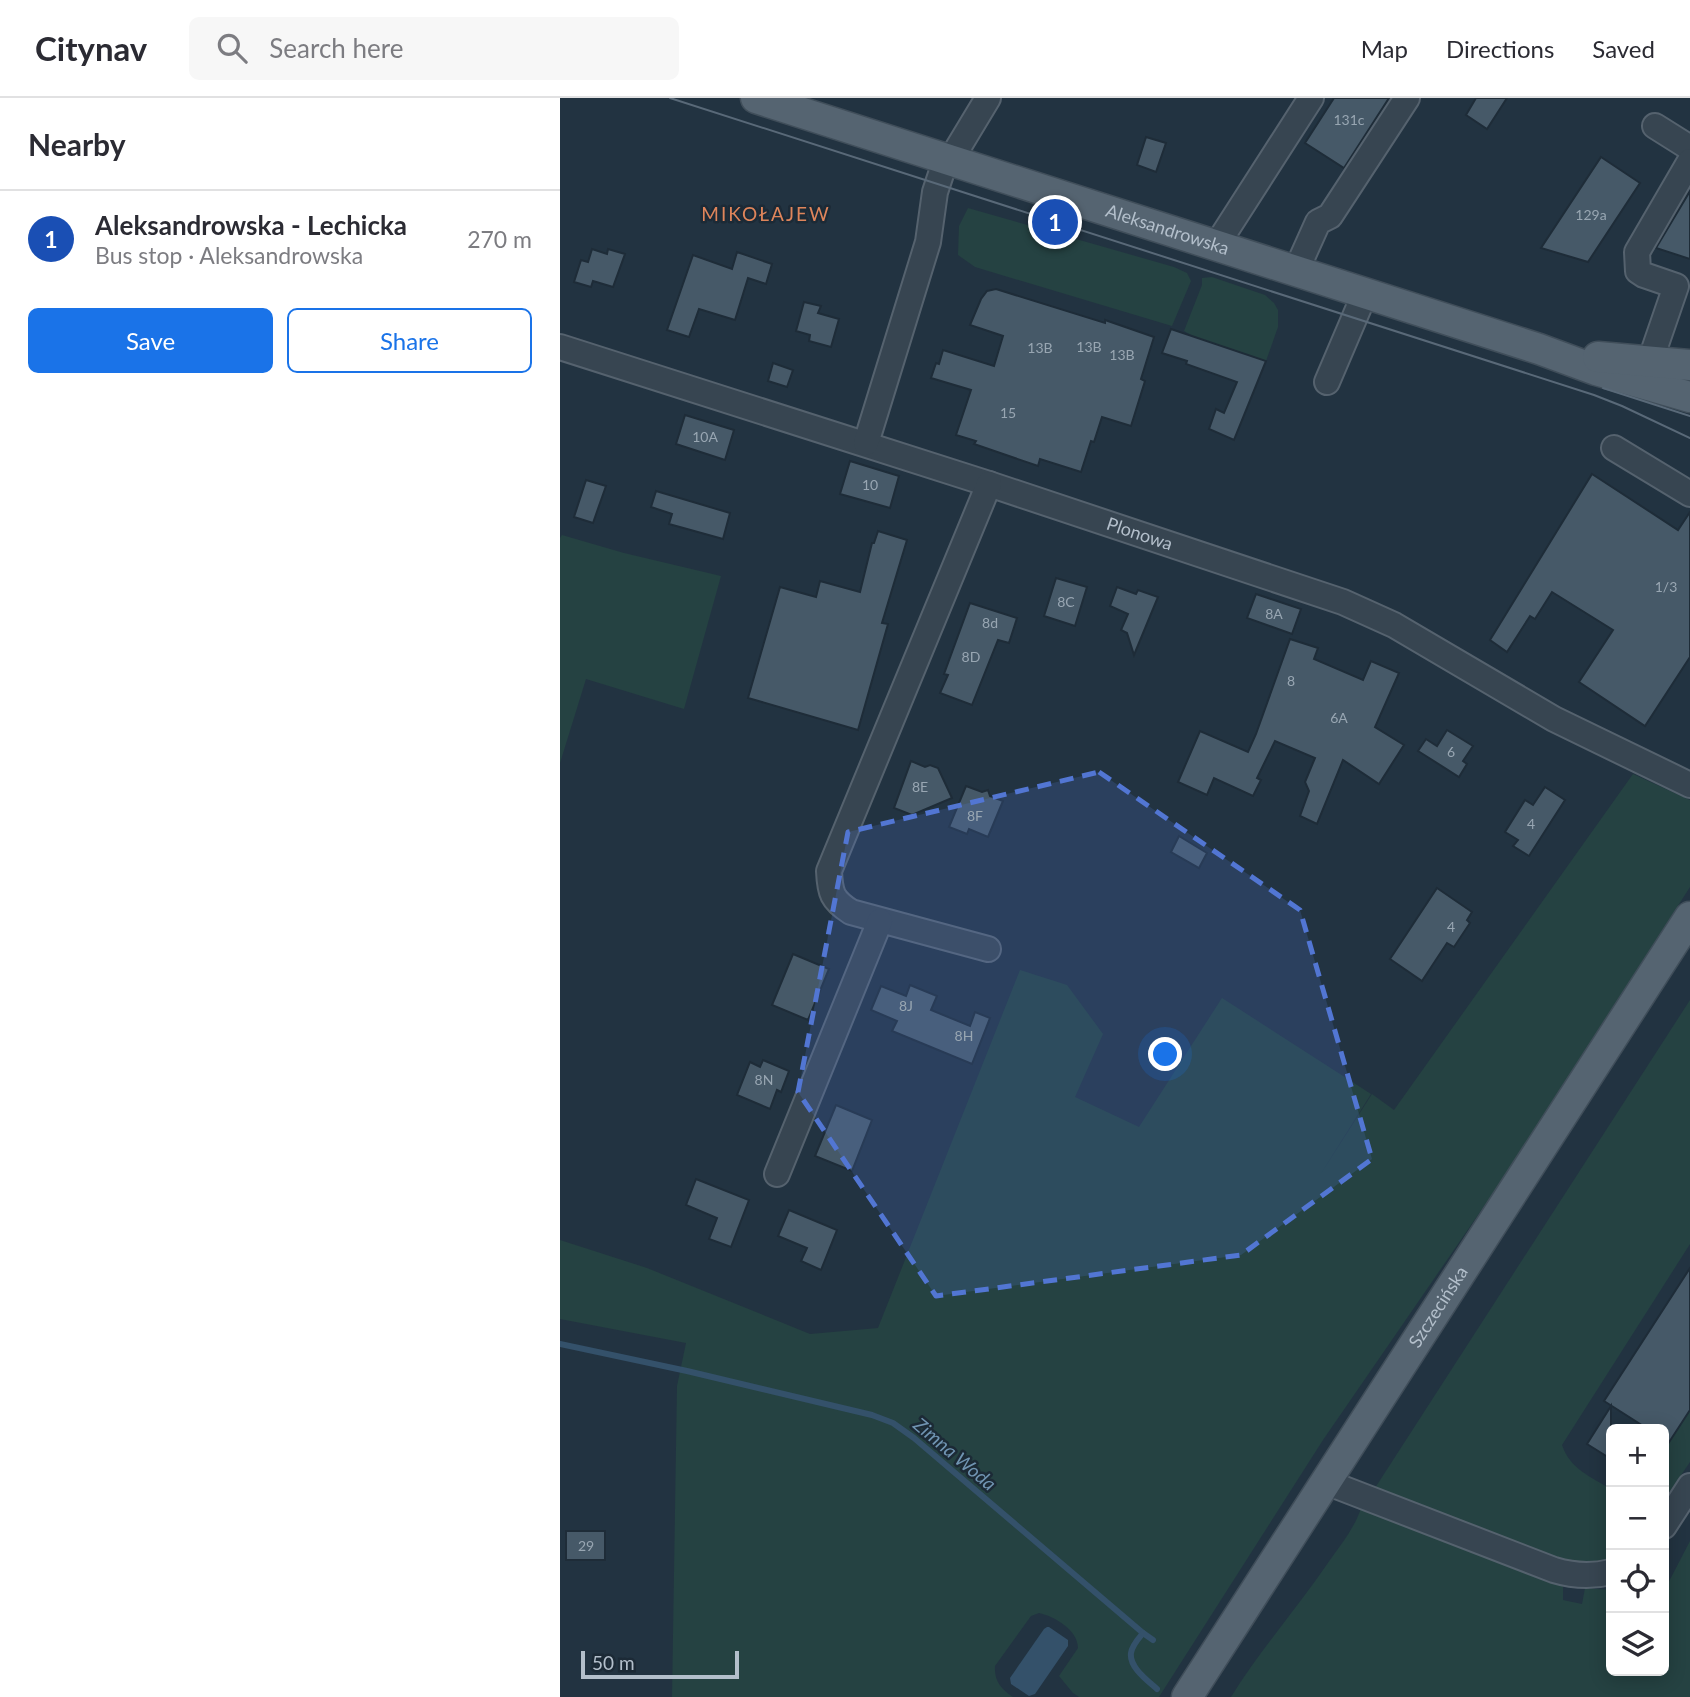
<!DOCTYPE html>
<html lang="en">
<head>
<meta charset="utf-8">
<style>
	:root { --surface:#fff; --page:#f7f7f7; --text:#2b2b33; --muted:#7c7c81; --line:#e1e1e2; --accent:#1a73e8 }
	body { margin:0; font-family:Lato,sans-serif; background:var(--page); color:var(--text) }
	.controls { position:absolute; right:21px; bottom:21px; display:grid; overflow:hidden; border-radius:10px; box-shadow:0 4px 18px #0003 }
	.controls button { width:63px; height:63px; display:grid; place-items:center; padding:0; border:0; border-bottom:2px solid var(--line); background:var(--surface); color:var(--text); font:35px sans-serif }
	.scale { position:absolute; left:21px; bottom:18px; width:158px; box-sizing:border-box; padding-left:7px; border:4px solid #b3bfcb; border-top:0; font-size:19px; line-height:24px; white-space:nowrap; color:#b3bfcb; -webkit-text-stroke:5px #1c2a36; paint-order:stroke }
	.you { position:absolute; left:606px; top:957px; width:24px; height:24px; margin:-18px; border:5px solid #fff; border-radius:50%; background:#1a73e8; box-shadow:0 0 0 10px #1a73e833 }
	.badge { display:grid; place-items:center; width:46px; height:46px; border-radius:50%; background:var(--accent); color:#fff; font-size:23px; font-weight:700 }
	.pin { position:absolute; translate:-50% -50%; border:4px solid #fff; box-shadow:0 2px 7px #0006 }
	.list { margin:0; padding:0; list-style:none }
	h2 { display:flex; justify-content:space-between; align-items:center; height:91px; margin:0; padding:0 28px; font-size:30px }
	h2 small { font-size:23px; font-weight:400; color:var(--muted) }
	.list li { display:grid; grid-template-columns:46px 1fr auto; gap:21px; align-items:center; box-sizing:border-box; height:98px; padding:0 28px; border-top:2px solid var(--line) }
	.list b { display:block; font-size:26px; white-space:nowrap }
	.list p { margin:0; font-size:23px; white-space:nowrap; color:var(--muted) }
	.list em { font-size:23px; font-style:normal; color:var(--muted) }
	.actions { display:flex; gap:14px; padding:21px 28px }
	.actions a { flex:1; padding:16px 0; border:2px solid var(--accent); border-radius:10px; text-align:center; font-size:24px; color:var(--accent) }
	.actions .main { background:var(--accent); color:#fff }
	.icon { flex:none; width:38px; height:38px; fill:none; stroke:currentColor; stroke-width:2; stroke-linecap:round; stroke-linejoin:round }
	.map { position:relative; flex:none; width:1130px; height:1599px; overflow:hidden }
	header { display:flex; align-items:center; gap:42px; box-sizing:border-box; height:98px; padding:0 35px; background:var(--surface); border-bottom:2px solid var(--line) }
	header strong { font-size:33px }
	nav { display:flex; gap:38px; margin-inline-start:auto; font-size:24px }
	.search { width:490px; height:63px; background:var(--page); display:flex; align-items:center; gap:18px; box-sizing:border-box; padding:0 24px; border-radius:10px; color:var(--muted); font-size:26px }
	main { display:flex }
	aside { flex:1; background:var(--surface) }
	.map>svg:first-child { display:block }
	.green { fill:#254242 }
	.water { fill:#34516a }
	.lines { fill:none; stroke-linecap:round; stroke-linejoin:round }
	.stream { stroke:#34516a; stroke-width:6 }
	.building { fill:#465968; stroke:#1e2c38; stroke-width:2 }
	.minor-casing { stroke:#55626e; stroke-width:28 }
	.major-casing { stroke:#404e5a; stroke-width:33 }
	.minor { stroke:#374551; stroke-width:24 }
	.major { stroke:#556471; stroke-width:30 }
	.tram { stroke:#596978; stroke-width:2 }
	.marked { fill:#5276d3; fill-opacity:0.2; stroke:#5276d3; stroke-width:5; stroke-dasharray:14 9; stroke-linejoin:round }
	.labels { text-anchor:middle; stroke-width:5; stroke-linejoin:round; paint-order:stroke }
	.number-label { font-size:14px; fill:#98a6b2 }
	.street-label { font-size:18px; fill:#b3bfcb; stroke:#1c2a36 }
	.neighbourhood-label { font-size:19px; letter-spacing:2px; fill:#df855b; stroke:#1c2a36 }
	.water-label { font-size:19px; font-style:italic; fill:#7094b2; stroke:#1c2a36 }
</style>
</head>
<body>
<header>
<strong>Citynav</strong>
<div class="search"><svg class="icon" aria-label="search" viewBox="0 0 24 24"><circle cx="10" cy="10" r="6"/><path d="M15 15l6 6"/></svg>Search here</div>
<nav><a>Map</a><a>Directions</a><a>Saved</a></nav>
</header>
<main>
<aside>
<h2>Nearby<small></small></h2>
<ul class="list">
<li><span class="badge" style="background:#1a4fb4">1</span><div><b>Aleksandrowska - Lechicka</b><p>Bus stop · Aleksandrowska</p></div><em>270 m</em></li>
</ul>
<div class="actions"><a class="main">Save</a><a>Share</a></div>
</aside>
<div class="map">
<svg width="1130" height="1599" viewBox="0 0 1130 1599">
	<rect width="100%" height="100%" fill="#223341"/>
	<g class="green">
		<path d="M408,110L614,169L627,175L631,183L612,228L415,169L398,157L399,128Z"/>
		<path d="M652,179L705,197L714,205L718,212V229L706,263L635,239L624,233L642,187V180Z"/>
		<path d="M2,437L64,455L161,478L124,611L26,581L0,665V440Z"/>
		<path d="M1073,676L1130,702V789L940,1085L763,1342L599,1599H519L513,1595L499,1578L518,1550C518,1532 494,1518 479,1515L471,1518L435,1568C434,1583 441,1591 453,1599H112L117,1288L126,1245L0,1221V1142L87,1170L250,1236L318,1230L460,872L507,887L543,936L515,999L579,1029L662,900L811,996L760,1077L812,996L834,1012Z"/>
		<path d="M1130,902V1146L1002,1347C1010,1371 1031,1379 1051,1391V1463L1012,1468L815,1390Z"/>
		<path d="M1130,1312V1364L1110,1393L1104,1395V1352Z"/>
		<path d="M801,1410L887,1445L1000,1484L1003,1489V1502L1022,1506L1025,1490L1051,1492V1573H1104V1493L1130,1443V1599H671C701,1551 738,1509 770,1462C782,1445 795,1429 801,1410Z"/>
	</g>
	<path class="water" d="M487,1529H489L508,1542V1548L475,1596L469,1598L451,1586L450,1580L484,1531Z"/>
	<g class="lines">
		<g class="stream">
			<path d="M0,1246L127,1273L312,1317L333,1325L354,1340L583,1535C579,1540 572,1547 571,1555C569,1569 587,1582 597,1591"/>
			<path d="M583,1535L593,1542"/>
		</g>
	</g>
	<g class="building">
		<path d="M774,0H829L784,70L745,45Z"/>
		<path d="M916,0H947L927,31L906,17Z"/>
		<path d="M586,39L606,45L596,74L577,67Z"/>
		<path d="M1041,59L1080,85L1028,164L981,150Z"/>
		<path d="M1130,93V161L1096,150Z"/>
		<path d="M32,151L47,156L48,151L65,156L53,189L33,183L31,189L14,184L21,162L28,164Z"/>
		<path d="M177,154L212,166L206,186L188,180L175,222L139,211L129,239L107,232L133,157L172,171Z"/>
		<path d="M436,191L545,225V222L594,239L581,281L585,283L571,328L542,319L534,344L531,343L521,374L480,361L478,368L414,346L416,343L396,337L411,292L371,280L376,265L379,266L383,252L434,268L443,238L410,227L421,201L427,193Z"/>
		<path d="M244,204L261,208L258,215L279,221L271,249L249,243L250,237L236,233Z"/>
		<path d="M611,231L706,263L674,342L649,331L656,311L664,315L677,284L626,266L627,263L602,255Z"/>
		<path d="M213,265L233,272L227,289L208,283Z"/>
		<path d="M125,317L174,332L165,362L116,346Z"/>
		<path d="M290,363L339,378L330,410L280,396Z"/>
		<path d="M1032,376L1118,432L1130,414V559L1085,628L1019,584L1053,532L992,494L975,521L970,518L947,554L930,542Z"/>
		<path d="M26,382L46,388L33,425L14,419Z"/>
		<path d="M96,393L170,415L163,441L109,426L112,416L91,409Z"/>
		<path d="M318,433L347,442L322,525L328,526L298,632L188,600L220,489L256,499L260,483L300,494L312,445H314Z"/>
		<path d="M496,480L527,489L515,528L484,518Z"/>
		<path d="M557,489L576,496L578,492L598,499L574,557L567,535L561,532L568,516L550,508Z"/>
		<path d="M696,496L741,511L732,536L687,520Z"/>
		<path d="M410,505L457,520L449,545L438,542L412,607L380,595L388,577L384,576Z"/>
		<path d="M730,541L758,550L754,561L803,582L811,563L839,575L815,629L844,647L819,686L783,662L757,726L740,718L749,693L745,684L755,660L715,643L697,680L701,682L693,698L654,680L647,697L618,684L640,633L688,654L696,636Z"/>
		<path d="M887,632L913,648L903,663L907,666L899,679L858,653L866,641L877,648Z"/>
		<path d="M351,663L365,669L370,667L378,670L392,700L352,717L334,710Z"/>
		<path d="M406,688L422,694L428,692L430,698L443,703L428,739L409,731L407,736L389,729Z"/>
		<path d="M985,689L1005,702L969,758L953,748L958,742L945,734L965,702L973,707Z"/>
		<path d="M619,738L647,755L639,770L611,754Z"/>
		<path d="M877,790L912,814L907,822L910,825L894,849L887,845L862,883L830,861Z"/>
		<path d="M233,856L269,871L248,922L212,907Z"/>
		<path d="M350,887L377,898L371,912L410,928L415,914L430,920L412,966L332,933L337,923L311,912L321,888L346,898Z"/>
		<path d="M203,962L229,973L221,994L217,992L210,1011L177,997L190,964L200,969Z"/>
		<path d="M276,1007L312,1022L292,1073L255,1058Z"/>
		<path d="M136,1081L189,1102L171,1149L149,1141L157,1120L126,1107Z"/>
		<path d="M229,1112L277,1132L261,1172L241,1163L247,1150L218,1138Z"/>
		<path d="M1130,1170V1312L1104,1352V1331H1088L1044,1303Z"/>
		<path d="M1051,1308V1361L1027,1346Z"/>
		<rect x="6" y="1433" width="39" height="29"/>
	</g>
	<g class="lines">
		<defs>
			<g id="minor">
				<path d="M1095,28L1130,50"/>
				<path d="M390,63L428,0"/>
				<path d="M656,148L751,0"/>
				<path d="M736,173L758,124L770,118L847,0"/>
				<path id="s1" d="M0,249L429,386L783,504L834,527L994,621L1130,687"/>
				<path d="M1090,281L1094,252L1116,188L1084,177L1078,173L1077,154L1130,63"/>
				<path d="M767,284L805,195"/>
				<path d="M306,345L368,144L375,94L386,61"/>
				<path d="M1054,350L1130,396"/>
				<path d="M428,851L291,814C272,802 270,795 269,773L429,386"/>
				<path d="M217,1076L320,823"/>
				<path d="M766,1384L994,1472C1014,1478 1031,1479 1051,1474"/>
				<path d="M1104,1428L1130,1388"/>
			</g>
			<g id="major">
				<path id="s2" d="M196,0L979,251L1036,272L1130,299"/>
				<path d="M1038,259L1130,267"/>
				<path id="s3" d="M627,1599L1130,819"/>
			</g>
		</defs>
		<use href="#minor" class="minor-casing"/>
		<use href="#major" class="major-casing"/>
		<use href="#minor" class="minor"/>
		<use href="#major" class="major"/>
		<g class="tram">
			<path d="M110,0L1034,297L1062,308L1130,340"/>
			<path d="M1043,290L1130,318"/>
		</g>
	</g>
	<path class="marked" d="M539,674L740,812L812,1061L681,1157L376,1198L238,994L288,734Z"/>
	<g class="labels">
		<g class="number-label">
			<text x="789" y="27">131c</text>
			<text x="1031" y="122">129a</text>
			<text x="529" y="254">13B</text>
			<text x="480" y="255">13B</text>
			<text x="562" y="262">13B</text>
			<text x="448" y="320">15</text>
			<text x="145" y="344">10A</text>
			<text x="310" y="392">10</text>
			<text x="1106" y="494">1/3</text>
			<text x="506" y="509">8C</text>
			<text x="714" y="521">8A</text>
			<text x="430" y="530">8d</text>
			<text x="411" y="564">8D</text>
			<text x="731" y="588">8</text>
			<text x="779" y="625">6A</text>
			<text x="891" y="659">6</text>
			<text x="360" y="694">8E</text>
			<text x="415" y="723">8F</text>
			<text x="971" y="731">4</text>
			<text x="891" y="834">4</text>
			<text x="346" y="913">8J</text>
			<text x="404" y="943">8H</text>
			<text x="204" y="987">8N</text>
			<text x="26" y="1453">29</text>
		</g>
		<g class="street-label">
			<text dy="6" stroke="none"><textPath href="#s2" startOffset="432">Aleksandrowska</textPath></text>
			<text dy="6" stroke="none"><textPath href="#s1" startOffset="609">Plonowa</textPath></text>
			<text dy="6" stroke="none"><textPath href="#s3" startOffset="464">Szczecińska</textPath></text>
		</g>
		<g class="neighbourhood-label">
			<text x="206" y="123">MIKOŁAJEW</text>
		</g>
		<g class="water-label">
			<text transform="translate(395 1356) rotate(40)" y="7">Zimna Woda</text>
		</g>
	</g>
</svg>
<div class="controls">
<button>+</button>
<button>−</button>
<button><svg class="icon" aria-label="locate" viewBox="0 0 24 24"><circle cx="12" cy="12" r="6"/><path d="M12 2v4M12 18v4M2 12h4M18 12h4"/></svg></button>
<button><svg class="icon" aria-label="layers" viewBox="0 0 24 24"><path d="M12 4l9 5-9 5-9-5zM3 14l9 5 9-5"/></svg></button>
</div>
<div class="scale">50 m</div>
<div class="you"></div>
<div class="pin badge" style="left:495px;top:124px;background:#1a4fb4">1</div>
</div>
</main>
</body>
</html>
